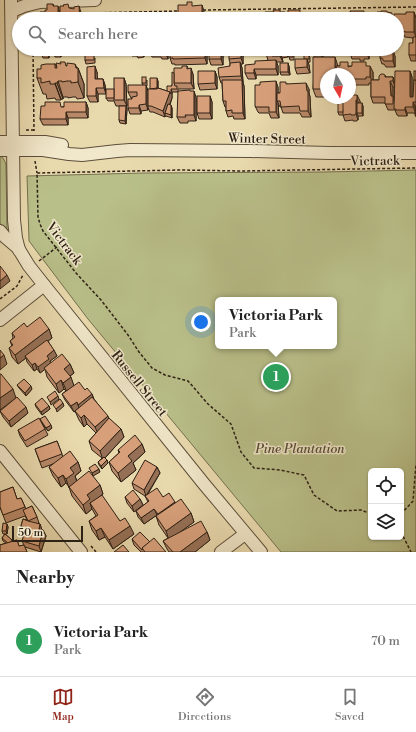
<!DOCTYPE html>
<html lang="en">
<head>
<meta charset="utf-8">
<style>
	:root { --surface:#fff; --page:#f2f2f2; --text:#222; --muted:#767676; --line:#e0e0e0; --accent:#8f2418 }
	body { margin:0; font-family:"Libre Bodoni",serif; background:var(--page); color:var(--text) }
	.controls { position:absolute; right:12px; bottom:12px; display:grid; overflow:hidden; border-radius:6px; box-shadow:0 1px 3px #0004 }
	.controls button { width:36px; height:36px; display:grid; place-items:center; padding:0; border:0; border-bottom:1px solid var(--line); background:var(--surface); color:var(--text); font:20px sans-serif }
	.compass { position:absolute; left:320px; top:68px; width:36px; height:36px; border-radius:50%; background:var(--surface); box-shadow:0 1px 3px #0004; rotate:171deg }
	.scale { position:absolute; left:12px; bottom:10px; width:71px; box-sizing:border-box; padding-left:4px; border:2px solid #2e2115; border-top:0; font-size:11px; line-height:14px; white-space:nowrap; color:#2e2115; -webkit-text-stroke:3px #f1e7ca; paint-order:stroke }
	.you { position:absolute; left:201px; top:322px; width:14px; height:14px; margin:-10px; border:3px solid #fff; border-radius:50%; background:#1a73e8; box-shadow:0 0 0 6px #1a73e833 }
	.badge { display:grid; place-items:center; width:26px; height:26px; border-radius:50%; background:var(--accent); color:#fff; font-size:13px; font-weight:700 }
	.pin { position:absolute; translate:-50% -50%; border:2px solid #fff; box-shadow:0 1px 4px #0006 }
	.popup { position:absolute; left:215px; top:297px; width:122px; height:52px; box-sizing:border-box; display:grid; place-content:center; border-radius:6px; background:var(--surface); filter:drop-shadow(0 1px 3px #0005); font-size:13px; white-space:nowrap; color:var(--muted) }
	.popup b { font-size:15px; color:var(--text) }
	.popup::after { content:''; position:absolute; left:50%; top:100%; margin-left:-8px; border:8px solid transparent; border-top-color:var(--surface) }
	.list { margin:0; padding:0; list-style:none }
	h2 { display:flex; justify-content:space-between; align-items:center; height:52px; margin:0; padding:0 16px; font-size:17px }
	h2 small { font-size:13px; font-weight:400; color:var(--muted) }
	.list li { display:grid; grid-template-columns:26px 1fr auto; gap:12px; align-items:center; box-sizing:border-box; height:72px; padding:0 16px; border-top:1px solid var(--line) }
	.list b { display:block; font-size:15px; white-space:nowrap }
	.list p { margin:0; font-size:13px; white-space:nowrap; color:var(--muted) }
	.list em { font-size:13px; font-style:normal; color:var(--muted) }
	.icon { flex:none; width:22px; height:22px; fill:none; stroke:currentColor; stroke-width:2; stroke-linecap:round; stroke-linejoin:round }
	.map { position:relative; flex:none; width:416px; height:552px; overflow:hidden }
	.search { position:absolute; background:var(--surface); box-shadow:0 1px 3px #0004; left:12px; right:12px; top:12px; height:44px; display:flex; align-items:center; gap:10px; box-sizing:border-box; padding:0 14px; border-radius:22px; color:var(--muted); font-size:15px }
	.sheet { height:124px; background:var(--surface) }
	nav { display:flex; justify-content:space-around; align-items:center; box-sizing:border-box; height:56px; border-top:1px solid var(--line); background:var(--surface); font-size:11px; color:var(--muted) }
	nav a { display:grid; justify-items:center; gap:2px }
	nav .on { color:var(--accent) }
	.map>svg:first-child { display:block }
	.green { fill:#b9bf89; stroke:#74704f; fill-rule:evenodd }
	.lines { fill:none; stroke-linecap:round; stroke-linejoin:round }
	.minor-casing { stroke:#5d4f3b; stroke-width:14 }
	.path { stroke:#2e2115; stroke-width:1.5; stroke-dasharray:3 2; stroke-linecap:butt }
	.minor { stroke:#f1e7ca; stroke-width:12 }
	.wall { fill:#b98a6a; stroke:#2e2115; fill-rule:evenodd }
	.shaded-wall { fill:#967056; stroke:#2e2115 }
	.building { fill:#d7a07b; stroke:#2e2115 }
	.labels { text-anchor:middle; stroke-width:3; stroke-linejoin:round; paint-order:stroke }
	.street-label { font-size:13px; fill:#2e2115; stroke:#f1e7ca }
	.park-label { font-size:13px; font-style:italic; fill:#514832; stroke:#f1e7ca }
</style>
</head>
<body>
<div class="map">
<svg width="416" height="552" viewBox="0 0 416 552">
	<rect width="100%" height="100%" fill="#e9daae"/>
	<filter id="stains"><feTurbulence type="fractalNoise" baseFrequency=".005" numOctaves="4"/><feColorMatrix values="0 0 0 0 .2 0 0 0 0 .09 0 0 0 0 .02 0 0 0 .5 -.17"/></filter>
	<radialGradient id="worn" r=".72"><stop offset=".6" stop-color="#630" stop-opacity="0"/><stop offset="1" stop-color="#630" stop-opacity=".3"/></radialGradient>
	<g class="green">
		<path d="M0,156L3,158L6,164L7,230H5L0,223Z"/>
		<path d="M416,170V552H281L88,319L29,241L27,176L144,173L324,172ZM218,300H334V346H218ZM371,471H401V537H371Z"/>
	</g>
	<g class="lines">
		<defs>
			<g id="minor">
				<path d="M11,0L14,220L16,238L19,250"/>
				<path d="M12,11L24,6L40,2L95,0"/>
				<path d="M0,142H45L62,145"/>
				<path d="M0,150H43L69,154L82,155L117,151L130,150L250,151L329,153H416"/>
				<path d="M0,231L5,237L18,248L29,266L44,285L204,484L261,552"/>
				<path d="M0,320L44,285"/>
				<path d="M0,451L81,552"/>
				<path d="M221,552L245,534"/>
			</g>
		</defs>
		<use href="#minor" class="minor-casing"/>
		<g class="path">
			<path d="M203,10L416,7"/>
			<path d="M89,13L179,11"/>
			<path d="M33,49L34,131"/>
			<path d="M26,130H34"/>
			<path d="M35,161L37,173"/>
			<path d="M39,261L57,247"/>
			<path d="M0,299L17,286L23,275"/>
			<path d="M371,514L361,510L337,511L314,495L304,475L280,470L254,468L241,452L231,424L208,404L188,381L165,375L152,368L139,352L128,335L101,300L76,273L43,231L40,224L38,217L37,173L180,170L240,171L416,168"/>
			<path d="M401,514L413,501L416,464"/>
			<path d="M401,532L411,552"/>
			<path d="M91,546L96,552"/>
		</g>
		<use href="#minor" class="minor"/>
	</g>
	<g class="wall">
		<path d="M414,12L416,18V61H411L409,55L413,43V38L405,37L404,35H397V19L406,14Z"/>
		<path d="M54,49H60L61,57H55L54,54Z"/>
		<path d="M81,49V55H71L70,52Z"/>
		<path d="M98,49H120V53H115L114,51L109,52V50H106V52H101V51H99Z"/>
		<path d="M123,49H143L144,57L138,58L137,56H132L130,50H123Z"/>
		<path d="M144,49H168V59H162L161,57H152L151,55H146Z"/>
		<path d="M173,49L207,55V64L175,65V64H172L170,58Z"/>
		<path d="M223,49V65H211L209,59Z"/>
		<path d="M243,49V64H241L242,68L243,82L244,86L245,119H234L233,116L228,117L226,111V107H225L223,101L222,83H221L219,77L230,66V63L229,59Z"/>
		<path d="M266,49H288V57L282,58L283,62H276L278,66V75H256V79H248L245,73L255,64L268,60L266,54Z"/>
		<path d="M323,49V57L338,66H367L373,72V80H379L385,75L386,77H393L395,83L410,71L412,77V97H413L414,80L416,71V117L415,113H407V116H398V115H397L395,110H388L385,103H373L371,97V83H369V85H354L353,82H350V85V74H326V97H316L313,89L315,57L314,55ZM393,87H395V100L393,96Z"/>
		<path d="M369,49V59H364V61H360V59H352L350,53Z"/>
		<path d="M49,51V58H43L42,55Z"/>
		<path d="M293,53L294,56V60H290L289,57Z"/>
		<path d="M309,55L310,58V62L308,63L309,65L310,73L297,74L295,68Z"/>
		<path d="M395,56V67H386L384,64H382L380,58Z"/>
		<path d="M95,58V63L86,64L85,60Z"/>
		<path d="M55,64L56,66H67L78,68L84,84V98L77,99L76,97H73L68,98V97H63V99H61V100H56L55,98L47,99L46,94H43L37,78L41,69Z"/>
		<path d="M187,66L188,68L193,74L194,89H178V92H172V98L170,105L172,108V118L166,116L165,117L153,112H150L148,108V110L141,111V114H130L128,108L132,98H131L128,92L143,85L142,83L147,80V86H146L148,90L151,89H150L158,81V88L167,91L172,86L174,73Z"/>
		<path d="M289,66L290,75H281L280,72Z"/>
		<path d="M215,71L217,77V89L200,90L198,84Z"/>
		<path d="M97,72V79H103L105,85L106,94H98V102H90L87,96Z"/>
		<path d="M124,78L126,84L127,106H116L114,101H108L106,98Z"/>
		<path d="M287,84L309,89V93L310,97L311,117H302L300,113H283L281,107H280L278,103L279,118H271L269,113H259L258,112L255,106L278,87V93H280Z"/>
		<path d="M190,91L196,97V121H188V123H180L177,117Z"/>
		<path d="M350,95L360,101V103L363,106V116H358V120H357V121H353V120L345,121L343,115H339L338,112L343,103Z"/>
		<path d="M210,96L212,102V119H199L197,113Z"/>
		<path d="M86,102L88,108V118H68V125H43L40,119L62,107Z"/>
		<path d="M126,106L127,109L126,124L120,123L119,120Z"/>
		<path d="M27,327L49,329L52,338L48,341L57,356L50,361V363L70,364L74,373L70,376L74,386L85,390L92,394L94,399L109,419L121,429L124,437L105,458L107,460L108,463L102,469L99,465L98,462L102,458L92,450L89,441L96,433L87,424L84,427L79,420L75,411L79,408L74,412L65,400L62,394L66,391L64,389L59,393L47,377L45,369L40,373L37,369L34,371L27,362L26,358L18,364L12,357L9,348L12,346L10,341L13,338L12,333Z"/>
		<path d="M17,385L32,389L26,396L19,388Z"/>
		<path d="M35,404L49,406L50,409L42,415L36,407Z"/>
		<path d="M0,411L28,413L11,427L3,417Z"/>
		<path d="M40,419L52,428L48,431L42,423L48,435L27,447L20,436L18,430L41,421Z"/>
		<path d="M57,441L63,457L78,462L81,471L75,476L77,481L100,485L103,494L99,498L120,521L134,534L113,549L105,537L99,540L92,530L89,521L96,516L92,509L86,514L72,496L69,487L66,483L61,487L53,476L49,467L53,464L42,468L35,449Z"/>
		<path d="M142,444L145,452L133,463L136,470L121,482L112,471L109,462L119,453L118,450Z"/>
		<path d="M157,467L160,473L148,494L163,497L175,502V503L191,513L194,522L181,531L207,532L210,540L195,552H169L167,549L163,541L168,538L159,525L156,516H157V515L144,524L138,517L136,511L148,502L145,496L134,489L132,483Z"/>
		<path d="M13,487L17,499L21,498L26,509L32,506L37,517L39,523H38L40,524L42,530H43L46,536L41,552L25,547L27,552H0V545L6,543L3,541L2,538L5,534L12,540V541L17,540L19,546L24,545L22,541L25,533L23,532L21,526L23,519L27,520L25,516L6,523L0,507V492Z"/>
		<path d="M125,497L140,499L143,505L134,512L127,503Z"/>
		<path d="M7,524L8,527L7,534H3L2,531Z"/>
		<path d="M132,539L150,542L166,552H141L134,545Z"/>
	</g>
	<g class="shaded-wall">
		<path d="M53,4L58,18V6L62,19H57L53,6Z"/>
		<path d="M202,5L204,11V19H202Z"/>
		<path d="M79,6L83,19H80Z"/>
		<path d="M285,12L288,18V19H286Z"/>
		<path d="M414,12L416,18V37L414,32Z"/>
		<path d="M48,49L49,51V58L48,55Z"/>
		<path d="M60,49L61,50V57L60,54Z"/>
		<path d="M141,49H143L144,57Z"/>
		<path d="M164,49H168V59Z"/>
		<path d="M205,49L207,55V64L205,58Z"/>
		<path d="M221,49H223V65L221,59Z"/>
		<path d="M241,49H243V64L241,58Z"/>
		<path d="M286,49H288V57L286,51Z"/>
		<path d="M321,49H323V61L321,55Z"/>
		<path d="M367,49H369V59L367,53Z"/>
		<path d="M393,50L395,56V67L393,61Z"/>
		<path d="M280,52L282,58L283,62L280,56Z"/>
		<path d="M335,57L338,66V74H335Z"/>
		<path d="M307,59L309,65L310,73L307,67Z"/>
		<path d="M276,60L278,66V75L276,69Z"/>
		<path d="M240,62L242,68L243,82L241,76Z"/>
		<path d="M288,63L289,66L290,75L288,72Z"/>
		<path d="M75,64L78,70V68L84,84V98L78,82Z"/>
		<path d="M95,66L97,72L98,85L95,79Z"/>
		<path d="M370,66L373,72V83L370,77Z"/>
		<path d="M191,68L193,74L194,89L191,83Z"/>
		<path d="M254,69L256,75V79L254,73Z"/>
		<path d="M215,71L217,77V89L215,83Z"/>
		<path d="M410,71L412,77V103L410,97Z"/>
		<path d="M393,77L395,83V87L393,81Z"/>
		<path d="M124,78L126,84L127,106L124,100Z"/>
		<path d="M157,78L158,81V91L157,88Z"/>
		<path d="M103,79L105,85L106,94L104,88Z"/>
		<path d="M242,80L244,86L245,119L243,113Z"/>
		<path d="M58,81L63,97V99L57,83Z"/>
		<path d="M276,81L278,87V101H277L278,103L279,118L276,112Z"/>
		<path d="M390,81L393,87V102L391,96Z"/>
		<path d="M55,83L61,99V100L55,84Z"/>
		<path d="M306,83L309,89V93L310,97L311,117L308,111Z"/>
		<path d="M146,85L148,91V110L146,104Z"/>
		<path d="M96,88L98,94V102L96,96Z"/>
		<path d="M171,89L172,92V98L166,114L165,113V117L163,111Z"/>
		<path d="M194,91L196,97V121L194,115Z"/>
		<path d="M357,95L360,101V106L357,100Z"/>
		<path d="M210,96L212,102V119L210,113Z"/>
		<path d="M356,100L358,106L357,113L358,116V120L356,114Z"/>
		<path d="M86,102L88,108V118L86,112Z"/>
		<path d="M413,102L416,108V113L413,107Z"/>
		<path d="M362,103L363,106V116L362,113Z"/>
		<path d="M139,105L141,111V114L139,108Z"/>
		<path d="M171,105L172,108V118L171,115Z"/>
		<path d="M126,106L127,109L126,124L125,121Z"/>
		<path d="M405,107L407,113V116L405,110Z"/>
		<path d="M66,112L68,118V125L66,119Z"/>
		<path d="M7,275L10,281L0,289V281Z"/>
		<path d="M49,329L52,338L26,358L25,356L26,358L18,364L15,355Z"/>
		<path d="M54,350L57,356L50,361L51,365L40,373L38,367L47,356Z"/>
		<path d="M4,355L7,364L0,370V358Z"/>
		<path d="M35,363L37,369L34,371L32,365Z"/>
		<path d="M70,364L74,373L67,378L64,369Z"/>
		<path d="M71,377L74,386L67,392L63,383Z"/>
		<path d="M61,380L64,389L59,393L56,384Z"/>
		<path d="M31,386L32,389L26,396L25,393Z"/>
		<path d="M13,389L16,398L0,410V398Z"/>
		<path d="M92,394L94,400L80,411L78,405Z"/>
		<path d="M58,396L59,399L51,405L50,402Z"/>
		<path d="M77,402L79,408L74,412L71,406Z"/>
		<path d="M63,403L64,406L57,412L56,409Z"/>
		<path d="M49,406L50,409L42,415L41,412Z"/>
		<path d="M26,407L28,413L11,427L9,421Z"/>
		<path d="M84,415L87,424L84,427L81,418Z"/>
		<path d="M108,416L111,425L99,436L95,427Z"/>
		<path d="M51,425L52,428L48,431L46,428Z"/>
		<path d="M121,429L124,437L103,460L100,451Z"/>
		<path d="M142,444L145,452L133,463L136,470L121,482L118,473L128,456Z"/>
		<path d="M107,460L108,463L102,469L101,466Z"/>
		<path d="M78,462L81,471L75,476L77,482L69,488L66,479L70,468Z"/>
		<path d="M157,467L160,473L146,496L144,490Z"/>
		<path d="M99,469L100,472L93,476L92,473Z"/>
		<path d="M63,475L66,483L61,487L58,478Z"/>
		<path d="M100,485L103,494L92,503H90L92,509L86,514L83,505L87,495Z"/>
		<path d="M140,499L143,505L134,512L132,506Z"/>
		<path d="M175,502L177,508L160,520L158,514Z"/>
		<path d="M154,509L157,515L144,524L141,518Z"/>
		<path d="M191,513L194,522L169,540L166,531Z"/>
		<path d="M7,524L8,527L7,534L6,531Z"/>
		<path d="M40,524L42,530L41,535L39,529Z"/>
		<path d="M130,526L134,534L113,549L109,540Z"/>
		<path d="M101,528L105,537L99,540L96,531Z"/>
		<path d="M43,530L46,536L41,552L39,546Z"/>
		<path d="M207,532L210,540L195,552H180Z"/>
	</g>
	<g class="building">
		<path d="M187,2H192V6L202,5V19H178V5H187Z"/>
		<path d="M47,4H53V6H58V19H36V17H40V12H45V10H47Z"/>
		<path d="M68,4L69,8L74,9V7L79,6L80,19H60V6H64L63,5Z"/>
		<path d="M273,10H280V12H285L286,19H265V12H274Z"/>
		<path d="M288,10H300V16H306V19H288Z"/>
		<path d="M350,11H364V15H369V19H346V15H351Z"/>
		<path d="M381,11H387V12L392,13V19H376V13L377,12H381Z"/>
		<path d="M406,12H414V32H406L402,31V29H397V19H394V14H406Z"/>
		<rect x="81" y="13" width="9" height="6"/>
		<rect x="208" y="13" width="11" height="6"/>
		<path d="M323,14H334V17H336V19H312V18H323Z"/>
		<rect x="224" y="15" width="19" height="4"/>
		<path d="M95,16H103V18L112,17V19H95Z"/>
		<rect x="142" y="16" width="7" height="3"/>
		<path d="M413,37H416V55H409V43H413Z"/>
		<rect x="42" y="49" width="6" height="6"/>
		<rect x="54" y="49" width="6" height="5"/>
		<rect x="70" y="49" width="10" height="3"/>
		<path d="M170,49H205V58L173,59V58H170Z"/>
		<rect x="209" y="49" width="12" height="10"/>
		<path d="M229,49H241V58L229,59Z"/>
		<path d="M266,49H286V51L280,52V56H272V54H266Z"/>
		<rect x="314" y="49" width="7" height="6"/>
		<path d="M350,49H367V53H362V55H358V53H350Z"/>
		<path d="M380,50H393V61H384L382,58H380Z"/>
		<path d="M288,53H293V57H289Z"/>
		<rect x="85" y="55" width="9" height="5"/>
		<rect x="304" y="55" width="5" height="4"/>
		<path d="M313,57H335V74H326V89H313Z"/>
		<path d="M295,59H307V67L295,68Z"/>
		<path d="M276,60V69H254V73H245V65L255,64V61Z"/>
		<path d="M60,62H65L66,66H67V63L75,64L76,68H78V82L71,83V81H67L62,82V81H58L57,83H55V84H50V81L41,83V78H37V69H41V65L46,64H55V68H57L56,63L61,64Z"/>
		<path d="M240,62L241,76L219,77L218,68L230,66V63Z"/>
		<path d="M340,62H348V67L352,66V62H366V66H370V77H366V79H352V76H350V74H337L336,66H340Z"/>
		<rect x="280" y="63" width="8" height="9"/>
		<path d="M95,66V79H103L104,88H96V96H87V67Z"/>
		<path d="M182,66H187V69L191,68V83H174V68H182Z"/>
		<path d="M198,71H215V83L198,84Z"/>
		<path d="M395,71H410V97H413L414,80H416V102H413V107H405V110H396V109H394Z"/>
		<rect x="414" y="71" width="2" height="9"/>
		<path d="M172,72L174,73V83L175,86H177V89H171V94L170,92L167,91V86H172Z"/>
		<path d="M381,74H383L385,75V77H393V81H390L391,96H393V104H385V97H371V80H379V76Z"/>
		<rect x="142" y="77" width="4" height="6"/>
		<rect x="114" y="78" width="10" height="22"/>
		<path d="M150,78H157V88L150,89Z"/>
		<path d="M222,80H242L243,113H232V110L226,111V101H223Z"/>
		<path d="M276,81V112H269V107H256L255,106V85H260V82Z"/>
		<path d="M280,82H286V84L306,83L307,91H308V111H300L299,106L281,107L280,101H277V93H280Z"/>
		<path d="M128,85H146V104L139,105V108H128V99H132V97L137,96V92H128Z"/>
		<path d="M158,88L170,92L163,111L151,106H148V89H157Z"/>
		<rect x="106" y="89" width="8" height="9"/>
		<path d="M190,90V91H194V115H185L186,117H177L178,91Z"/>
		<path d="M350,95H357V100H356V114H355V115H351V114L343,115L342,98H350Z"/>
		<rect x="197" y="96" width="13" height="17"/>
		<path d="M45,102H60L61,107H64V102H86V112H66V119H40L41,106H45Z"/>
		<rect x="338" y="103" width="5" height="9"/>
		<rect x="357" y="103" width="5" height="10"/>
		<path d="M168,104L171,105V115L165,113Z"/>
		<path d="M119,106H126L125,121L119,120Z"/>
		<rect x="415" y="106" width="1" height="9"/>
		<path d="M0,266L7,275L0,281Z"/>
		<path d="M40,317L49,329L15,355L9,348L13,345L10,341L15,337L12,333L24,323L27,327Z"/>
		<path d="M47,340L54,350L47,356L49,359L38,367L35,363L32,365L25,356Z"/>
		<path d="M0,350L4,355L0,358Z"/>
		<path d="M62,354L70,364L64,369L71,377L63,383L61,380L56,384L44,368Z"/>
		<path d="M0,374H1L13,389L0,398Z"/>
		<path d="M24,379L31,386L25,393L17,385Z"/>
		<path d="M79,382L85,390L87,388L92,394L78,405L77,402L71,406L62,394Z"/>
		<path d="M55,391L58,396L50,402L47,397Z"/>
		<path d="M17,397L26,407L9,421L0,411Z"/>
		<path d="M92,397L108,416L95,427L84,415L81,418L75,411Z"/>
		<path d="M42,398L49,406L41,412L35,404Z"/>
		<path d="M60,399L63,403L56,409L53,405Z"/>
		<path d="M45,416L51,425L46,428L40,419Z"/>
		<path d="M39,418L45,429L25,441L18,430Z"/>
		<path d="M109,418L121,429L100,451L89,441Z"/>
		<path d="M135,435L142,444L128,456L132,461L118,473L109,462L120,452L118,450Z"/>
		<path d="M57,441L62,454L40,462L35,449Z"/>
		<path d="M70,451L78,462L70,468L74,473L66,479L63,475L58,478L49,467Z"/>
		<path d="M104,457L107,460L101,466L98,462Z"/>
		<path d="M145,460L157,467L144,490L132,483Z"/>
		<path d="M95,464L99,469L92,473L89,468Z"/>
		<path d="M89,471L100,485L87,495L90,499L83,505L69,487Z"/>
		<path d="M13,487L17,499L21,498L25,507L3,515L0,507V492Z"/>
		<path d="M157,488L163,497L169,493L175,502L158,514L154,509L141,518L136,511L149,501L145,496Z"/>
		<path d="M133,490L140,499L132,506L125,497Z"/>
		<path d="M102,495L120,521L125,518L130,526L109,540L101,528L96,531L89,521L98,515L90,503Z"/>
		<path d="M181,499L191,513L166,531L156,516Z"/>
		<path d="M32,506L37,517L28,521L23,510Z"/>
		<path d="M23,519L28,521L40,524L39,529L43,530L39,546L22,541L26,528L21,526Z"/>
		<path d="M201,521L207,532L180,552H173L163,541Z"/>
		<path d="M3,523L7,524L6,531H2Z"/>
		<path d="M140,532L150,542L142,548L143,549L142,550L132,539Z"/>
		<path d="M5,534L12,540L11,542L8,543L2,538Z"/>
		<path d="M154,538L166,552H145L142,548Z"/>
		<path d="M17,540L19,546L24,545L27,552H0V545Z"/>
		<path d="M123,545L129,552H114Z"/>
	</g>
	<g class="labels">
		<g class="street-label">
			<text transform="translate(267 138) rotate(1)" y="5">Winter Street</text>
			<text transform="translate(375 160) rotate(-1)" y="5">Victrack</text>
			<text transform="translate(65 243) rotate(53)" y="5">Victrack</text>
			<text transform="translate(140 383) rotate(51)" y="5">Russell Street</text>
		</g>
		<g class="park-label">
			<text x="300" y="453">Pine Plantation</text>
		</g>
	</g>
	<rect width="100%" height="100%" filter="url(#stains)"/>
	<rect width="100%" height="100%" fill="url(#worn)"/>
</svg>
<div class="controls">
<button><svg class="icon" aria-label="locate" viewBox="0 0 24 24"><circle cx="12" cy="12" r="6"/><path d="M12 2v4M12 18v4M2 12h4M18 12h4"/></svg></button>
<button><svg class="icon" aria-label="layers" viewBox="0 0 24 24"><path d="M12 4l9 5-9 5-9-5zM3 14l9 5 9-5"/></svg></button>
</div>
<svg class="compass" viewBox="-18 -18 36 36"><path d="M0-13l5 13h-10z" fill="#e53935"/><path d="M0 13l5-13h-10z" fill="#767676"/></svg>
<div class="scale">50 m</div>
<div class="you"></div>
<div class="pin badge" style="left:276px;top:377px;background:#2e9e5b">1</div>
<div class="popup"><b>Victoria Park</b>Park</div>
<div class="search"><svg class="icon" aria-label="search" viewBox="0 0 24 24"><circle cx="10" cy="10" r="6"/><path d="M15 15l6 6"/></svg>Search here</div>
</div>
<section class="sheet">
<h2>Nearby<small></small></h2>
<ul class="list">
<li><span class="badge" style="background:#2e9e5b">1</span><div><b>Victoria Park</b><p>Park</p></div><em>70 m</em></li>
</ul>
</section>
<nav>
<a class="on"><svg class="icon" aria-label="map" viewBox="0 0 24 24"><path d="M3 6l6-2 6 2 6-2v14l-6 2-6-2-6 2zM9 4v14M15 6v14"/></svg>Map</a>
<a><svg class="icon" aria-label="directions" viewBox="0 0 24 24"><path d="M12 3l9 9-9 9-9-9zM9 14v-3h6M13 9l2 2-2 2"/></svg>Directions</a>
<a><svg class="icon" aria-label="saved" viewBox="0 0 24 24"><path d="M7 4h10v16l-5-4-5 4z"/></svg>Saved</a>
</nav>
</body>
</html>
